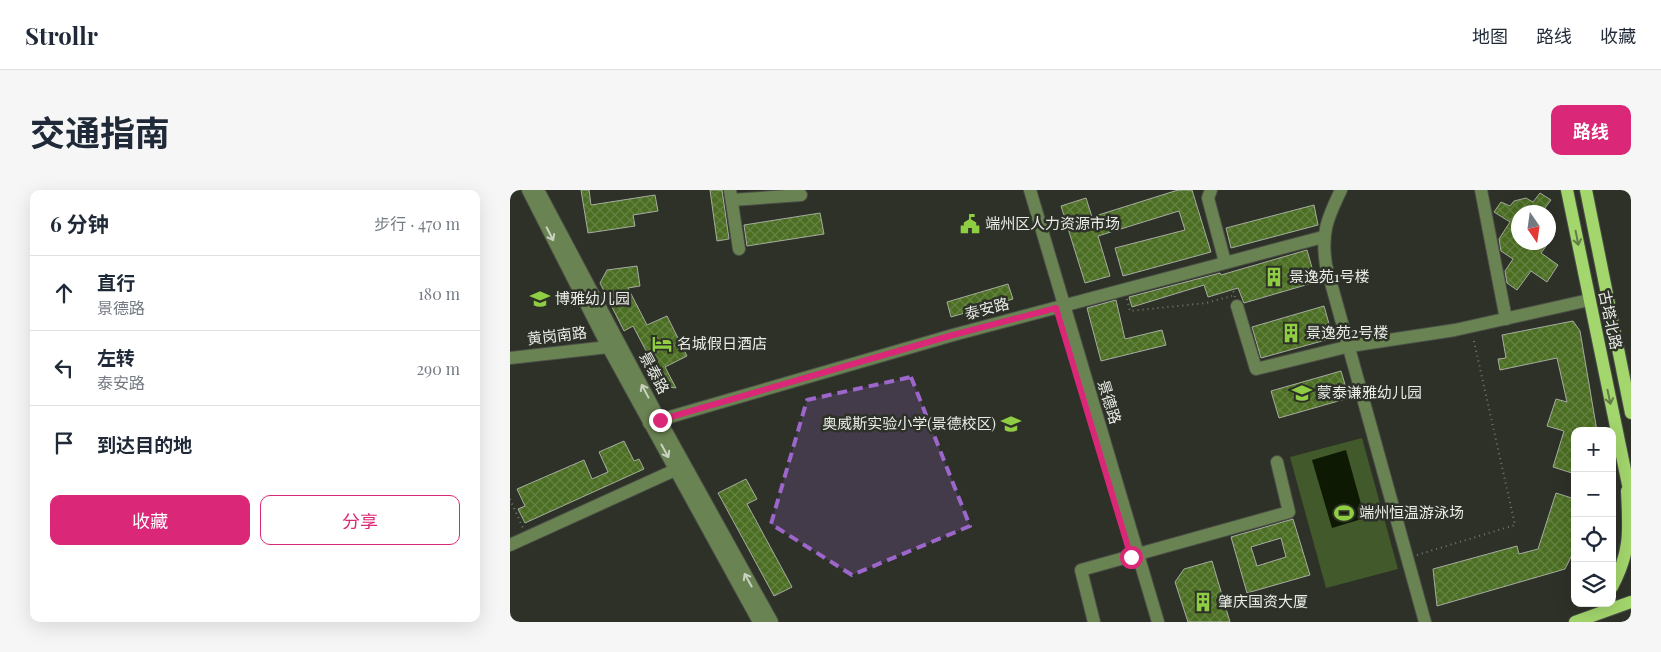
<!DOCTYPE html>
<html lang="zh">
<head>
<meta charset="utf-8">
<style>
	:root { --surface:#fff; --page:#f6f6f7; --text:#1f2937; --muted:#747a83; --line:#e0e1e3; --accent:#db2777 }
	body { margin:0; font-family:"Playfair Display","Noto Sans SC",serif; background:var(--page); color:var(--text) }
	.controls { position:absolute; right:15px; bottom:15px; display:grid; overflow:hidden; border-radius:10px; box-shadow:0 5px 20px #0002 }
	.controls button { width:45px; height:45px; display:grid; place-items:center; padding:0; border:0; border-bottom:1px solid var(--line); background:var(--surface); color:var(--text); font:25px sans-serif }
	.compass { position:absolute; left:1001px; top:15px; width:45px; height:45px; border-radius:50%; background:var(--surface); box-shadow:0 5px 20px #0002; rotate:167deg }
	.stop { position:absolute; width:15px; height:15px; margin:-11px; border:4px solid #db2777; border-radius:50%; background:#fff }
	.stop.end { background:#db2777; border-color:#fff; box-shadow:0 1px 5px #0008 }
	.list { margin:0; padding:0; list-style:none }
	h2 { display:flex; justify-content:space-between; align-items:center; height:65px; margin:0; padding:0 20px; font-size:21px }
	h2 small { font-size:16px; font-weight:400; color:var(--muted) }
	.list li { display:grid; grid-template-columns:32px 1fr auto; gap:15px; align-items:center; box-sizing:border-box; height:75px; padding:0 20px; border-top:1px solid var(--line) }
	.list b { display:block; font-size:19px; white-space:nowrap }
	.list p { margin:0; font-size:16px; white-space:nowrap; color:var(--muted) }
	.list em { font-size:16px; font-style:normal; color:var(--muted) }
	.actions { display:flex; gap:10px; padding:15px 20px }
	.actions a { flex:1; padding:11px 0; border:1px solid var(--accent); border-radius:10px; text-align:center; font-size:18px; color:var(--accent) }
	.actions .main { background:var(--accent); color:#fff }
	.icon { flex:none; width:28px; height:28px; fill:none; stroke:currentColor; stroke-width:2; stroke-linecap:round; stroke-linejoin:round }
	.map { position:relative; flex:none; width:1121px; height:432px; overflow:hidden; border-radius:10px }
	header { display:flex; align-items:center; gap:30px; box-sizing:border-box; height:70px; padding:0 25px; background:var(--surface); border-bottom:1px solid var(--line) }
	header strong { font-size:24px }
	nav { display:flex; gap:28px; margin-inline-start:auto; font-size:18px }
	.intro { display:flex; align-items:center; justify-content:space-between; box-sizing:border-box; height:120px; padding:0 30px }
	h1 { margin:0; font-size:35px }
	.button { padding:12px 22px; border-radius:10px; background:var(--accent); color:#fff; font-size:18px; font-weight:700 }
	main { display:flex; gap:30px; padding:0 30px }
	aside { flex:1; background:var(--surface); border-radius:10px; box-shadow:0 5px 20px #0002 }
	.map>svg:first-child { display:block }
	.pitch { fill:#42592b }
	.water { fill:#0e1903 }
	.building { fill:url(#building-cross-hatch); stroke:#a6aca1; fill-rule:evenodd }
	.lines { fill:none; stroke-linecap:round; stroke-linejoin:round }
	.minor-casing { stroke:#4b4f47; stroke-width:14 }
	.major-casing { stroke:#4b4f47; stroke-width:14 }
	.path { stroke:#747870; stroke-width:2; stroke-dasharray:1 4; stroke-linecap:butt }
	.minor { stroke:#6a8352; stroke-width:12 }
	.major { stroke:#a3d66d; stroke-width:12 }
	.oneway { stroke:#c9d2c2 }
	.oneway2 { stroke:#627b47 }
	.route { stroke:#db2777; stroke-width:6 }
	.marked { fill:#9c66cb; fill-opacity:0.2; stroke:#9c66cb; stroke-width:4; stroke-dasharray:10 6; stroke-linejoin:round }
	.labels { text-anchor:middle; stroke-width:5; stroke-linejoin:round; paint-order:stroke }
	.poi-label { font-size:15px; fill:#e9ece7; stroke:#2d3128; text-anchor:start }
	.street-label { font-size:15px; fill:#e9ece7; stroke:#2d3128 }
</style>
</head>
<body>
<header>
<strong>Strollr</strong>
<nav><a>地图</a><a>路线</a><a>收藏</a></nav>
</header>
<div class="intro"><h1>交通指南</h1><a class="button">路线</a></div>
<main>
<aside>
<h2>6 分钟<small>步行 · 470 m</small></h2>
<ul class="list">
<li><svg class="icon" aria-label="ahead" viewBox="0 0 24 24"><path d="M12 20V5M6 11l6-6 6 6"/></svg><div><b>直行</b><p>景德路</p></div><em>180 m</em></li>
<li><svg class="icon" aria-label="left" viewBox="0 0 24 24"><path d="M17 20v-9H6M10 6l-5 5 5 5"/></svg><div><b>左转</b><p>泰安路</p></div><em>290 m</em></li>
<li><svg class="icon" aria-label="arrive" viewBox="0 0 24 24"><path d="M6 21V4h12l-3 4 3 4H6"/></svg><div><b>到达目的地</b></div></li>
</ul>
<div class="actions"><a class="main">收藏</a><a>分享</a></div>
</aside>
<div class="map">
<svg width="1121" height="432" viewBox="0 0 1121 432">
	<defs>
		<pattern id="building-cross-hatch" width="8" height="8" patternUnits="userSpaceOnUse" patternTransform="scale(1.25)"><rect width="8" height="8" fill="#4b6e22"/><path d="M0 0l8 8M0 8l8-8" fill="none" stroke="#658342"/></pattern>
	</defs>
	<rect width="100%" height="100%" fill="#2d3128"/>
	<path class="pitch" d="M852,248L888,379L816,398L780,267Z"/>
	<path class="water" d="M836,260L855,328L822,338L802,270Z"/>
	<g class="building">
		<path d="M71,0H79L81,15L145,5L148,21L123,25L125,36L78,43Z"/>
		<path d="M200,0H212L219,49L207,51Z"/>
		<path d="M668,0H682L701,62L613,86L605,58L675,40L669,21L588,46L600,86L575,93L551,16L576,8L582,27Z"/>
		<path d="M1030,3L1041,10L1032,22H1008V38L1004,42L1008,46V52H1039L1031,63L1048,75L1037,92L1021,81L1007,100L997,93L995,81L1003,69L991,61L989,49L1000,32L984,22L991,12L1000,16L1004,11L1016,8L1023,12Z"/>
		<path d="M804,15L808,35L721,58L716,38Z"/>
		<path d="M310,23L314,44L237,56L234,35Z"/>
		<path d="M797,60L806,92L734,113L728,98L698,107L694,95L622,117L619,107L710,83L711,85Z"/>
		<path d="M127,76L130,96L118,98L137,135L157,126L177,166L155,177L166,198L158,197L153,193L123,136L114,141L90,93L97,80Z"/>
		<path d="M498,94L503,109L441,127L437,112Z"/>
		<path d="M606,110L615,149L652,140L656,155L591,171L577,118Z"/>
		<path d="M814,116L823,148L751,168L742,137Z"/>
		<path d="M1063,131L1070,141L1087,241H1065V284L1043,277L1054,241L1037,236L1046,209L1057,212L1047,168L990,180L988,169L996,168L992,145Z"/>
		<path d="M831,181L839,208L769,228L761,201Z"/>
		<path d="M114,251L124,271L129,269L134,279L15,333L8,319L15,316L7,299L74,270L82,289L98,282L89,262Z"/>
		<path d="M236,289L247,309L237,314L282,397L264,406L208,303Z"/>
		<path d="M1046,303L1065,309V359L1055,379L927,416L923,379L1007,356L1009,364L1028,359Z"/>
		<path d="M783,329L800,385L737,403L721,347ZM771,348L776,367L747,376L741,357Z"/>
		<path d="M702,371L720,432H678L665,392L674,379Z"/>
	</g>
	<g class="lines">
		<defs>
			<g id="minor">
				<path d="M18,0L98,157L249,432"/>
				<path d="M28,0L150,230L262,432"/>
				<path d="M220,0L229,59"/>
				<path d="M520,0L648,432"/>
				<path d="M701,0L698,8L715,72"/>
				<path d="M831,0C817,29 811,43 816,75L915,432"/>
				<path d="M971,0L996,129"/>
				<path d="M222,10L291,5"/>
				<path d="M727,116L746,179L840,156L945,140L1079,110"/>
				<path d="M0,168L98,157"/>
				<path d="M139,233L443,145L813,47"/>
				<path d="M0,355L165,280"/>
				<path d="M584,432L571,380L779,322L767,272"/>
			</g>
			<g id="major">
				<path d="M1057,0L1121,309"/>
				<path d="M1076,0L1121,223"/>
				<path d="M1102,397C1121,361 1119,341 1117,301"/>
				<path d="M1065,432L1121,412"/>
			</g>
		</defs>
		<use href="#minor" class="minor-casing"/>
		<use href="#major" class="major-casing"/>
		<g class="path">
			<path d="M718,82L725,107"/>
			<path d="M617,109L620,121L696,113L722,106"/>
			<path d="M0,309L13,338"/>
			<path d="M907,365L1005,335L963,147"/>
		</g>
		<use href="#minor" class="minor"/>
		<use href="#major" class="major"/>
	</g>
	<defs><path id="oneway-shaft" d="M-6 0H5M1.5-3L5.5 0L1.5 3" fill="none" stroke-width="1.6" stroke-linecap="round" stroke-linejoin="round" transform="scale(1.25)"/></defs>
	<g class="oneway">
		<use href="#oneway-shaft" transform="translate(40 44) rotate(63)"/>
		<use href="#oneway-shaft" transform="translate(135 201) rotate(-118)"/>
		<use href="#oneway-shaft" transform="translate(155 261) rotate(61)"/>
		<use href="#oneway-shaft" transform="translate(238 390) rotate(-119)"/>
	</g>
	<g class="oneway2">
		<use href="#oneway-shaft" transform="translate(1067 48) rotate(79)"/>
		<use href="#oneway-shaft" transform="translate(1099 207) rotate(78)"/>
	</g>
	<g class="lines">
		<path class="route" d="M150,230L443,145L546,118L621,367"/>
	</g>
	<path class="marked" d="M401,187L460,336L342,385L261,334L297,210Z"/>
	<defs>
		<symbol id="civic-bare" viewBox="-9 -9 18 18"><path d="M-.6-6.5H3V-4.5H.6V-3L4-1V1h2V6H-6V1h2V-1L-.6-3ZM-1.2 2.5V6h2.4V2.5Z" fill="#8fcd42" stroke="#2d3128" stroke-width="2.5" paint-order="stroke"/></symbol>
		<symbol id="building-bare" viewBox="-9 -9 18 18"><path d="M-4-6H4V6H1V3H-1V6H-4ZM-2.5-4.3h1.7v1.8h-1.7ZM.8-4.3h1.7v1.8H.8ZM-2.5-1h1.7V.8h-1.7ZM.8-1h1.7V.8H.8Z" fill="#8fcd42" stroke="#2d3128" stroke-width="2.5" paint-order="stroke"/></symbol>
		<symbol id="school-bare" viewBox="-9 -9 18 18"><path d="M0-5L7-2L0 1L-7-2ZM-4 1L0 2.5L4 1V4Q0 6-4 4Z" fill="#8fcd42" stroke="#2d3128" stroke-width="2.5" paint-order="stroke"/></symbol>
		<symbol id="hotel-bare" viewBox="-9 -9 18 18"><path d="M-6-4.5h1.5V1H6V5H4.5V3h-9V5H-6ZM-4 0a1.8 1.8 0 1 1 3.6 0ZM.5 0V-2.5h3Q6-2.5 6 0Z" fill="#8fcd42" stroke="#2d3128" stroke-width="2.5" paint-order="stroke"/></symbol>
		<symbol id="stadium-bare" viewBox="-9 -9 18 18"><path d="M0-5a6.5 5 0 1 0 0 10a6.5 5 0 1 0 0-10ZM-3.5-1.8h7v3.6h-7Z" fill="#8fcd42" stroke="#2d3128" stroke-width="2.5" paint-order="stroke"/></symbol>
	</defs>
	<g fill-rule="evenodd">
		<use href="#civic-bare" x="446" y="20" width="28" height="28"/>
		<use href="#building-bare" x="750" y="73" width="28" height="28"/>
		<use href="#school-bare" x="16" y="95" width="28" height="28"/>
		<use href="#building-bare" x="767" y="129" width="28" height="28"/>
		<use href="#hotel-bare" x="138" y="140" width="28" height="28"/>
		<use href="#school-bare" x="778" y="189" width="28" height="28"/>
		<use href="#school-bare" x="487" y="220" width="28" height="28"/>
		<use href="#stadium-bare" x="820" y="309" width="28" height="28"/>
		<use href="#building-bare" x="679" y="398" width="28" height="28"/>
	</g>
	<g class="labels">
		<g class="poi-label">
			<text x="475" y="39">端州区人力资源市场</text>
			<text x="779" y="92">景逸苑1号楼</text>
			<text x="45" y="114">博雅幼儿园</text>
			<text x="796" y="148">景逸苑2号楼</text>
			<text x="167" y="159">名城假日酒店</text>
			<text x="807" y="208">蒙泰谦雅幼儿园</text>
			<text x="486" y="239" text-anchor="end">奥威斯实验小学(景德校区)</text>
			<text x="849" y="328">端州恒温游泳场</text>
			<text x="708" y="417">肇庆国资大厦</text>
		</g>
		<g class="street-label">
			<text transform="translate(477 119) rotate(-15)" y="5">泰安路</text>
			<text transform="translate(1100 130) rotate(78)" y="5">古塔北路</text>
			<text transform="translate(47 146) rotate(-7)" y="5">黄岗南路</text>
			<text transform="translate(144 183) rotate(62)" y="5">景泰路</text>
			<text transform="translate(599 212) rotate(73)" y="5">景德路</text>
		</g>
	</g>
</svg>
<div class="controls">
<button>+</button>
<button>−</button>
<button><svg class="icon" aria-label="locate" viewBox="0 0 24 24"><circle cx="12" cy="12" r="6"/><path d="M12 2v4M12 18v4M2 12h4M18 12h4"/></svg></button>
<button><svg class="icon" aria-label="layers" viewBox="0 0 24 24"><path d="M12 4l9 5-9 5-9-5zM3 14l9 5 9-5"/></svg></button>
</div>
<svg class="compass" viewBox="-18 -18 36 36"><path d="M0-13l5 13h-10z" fill="#e53935"/><path d="M0 13l5-13h-10z" fill="#747a83"/></svg>
<div class="stop" style="left:621px;top:367px"></div>
<div class="stop end" style="left:150px;top:230px"></div>
</div>
</main>
</body>
</html>
